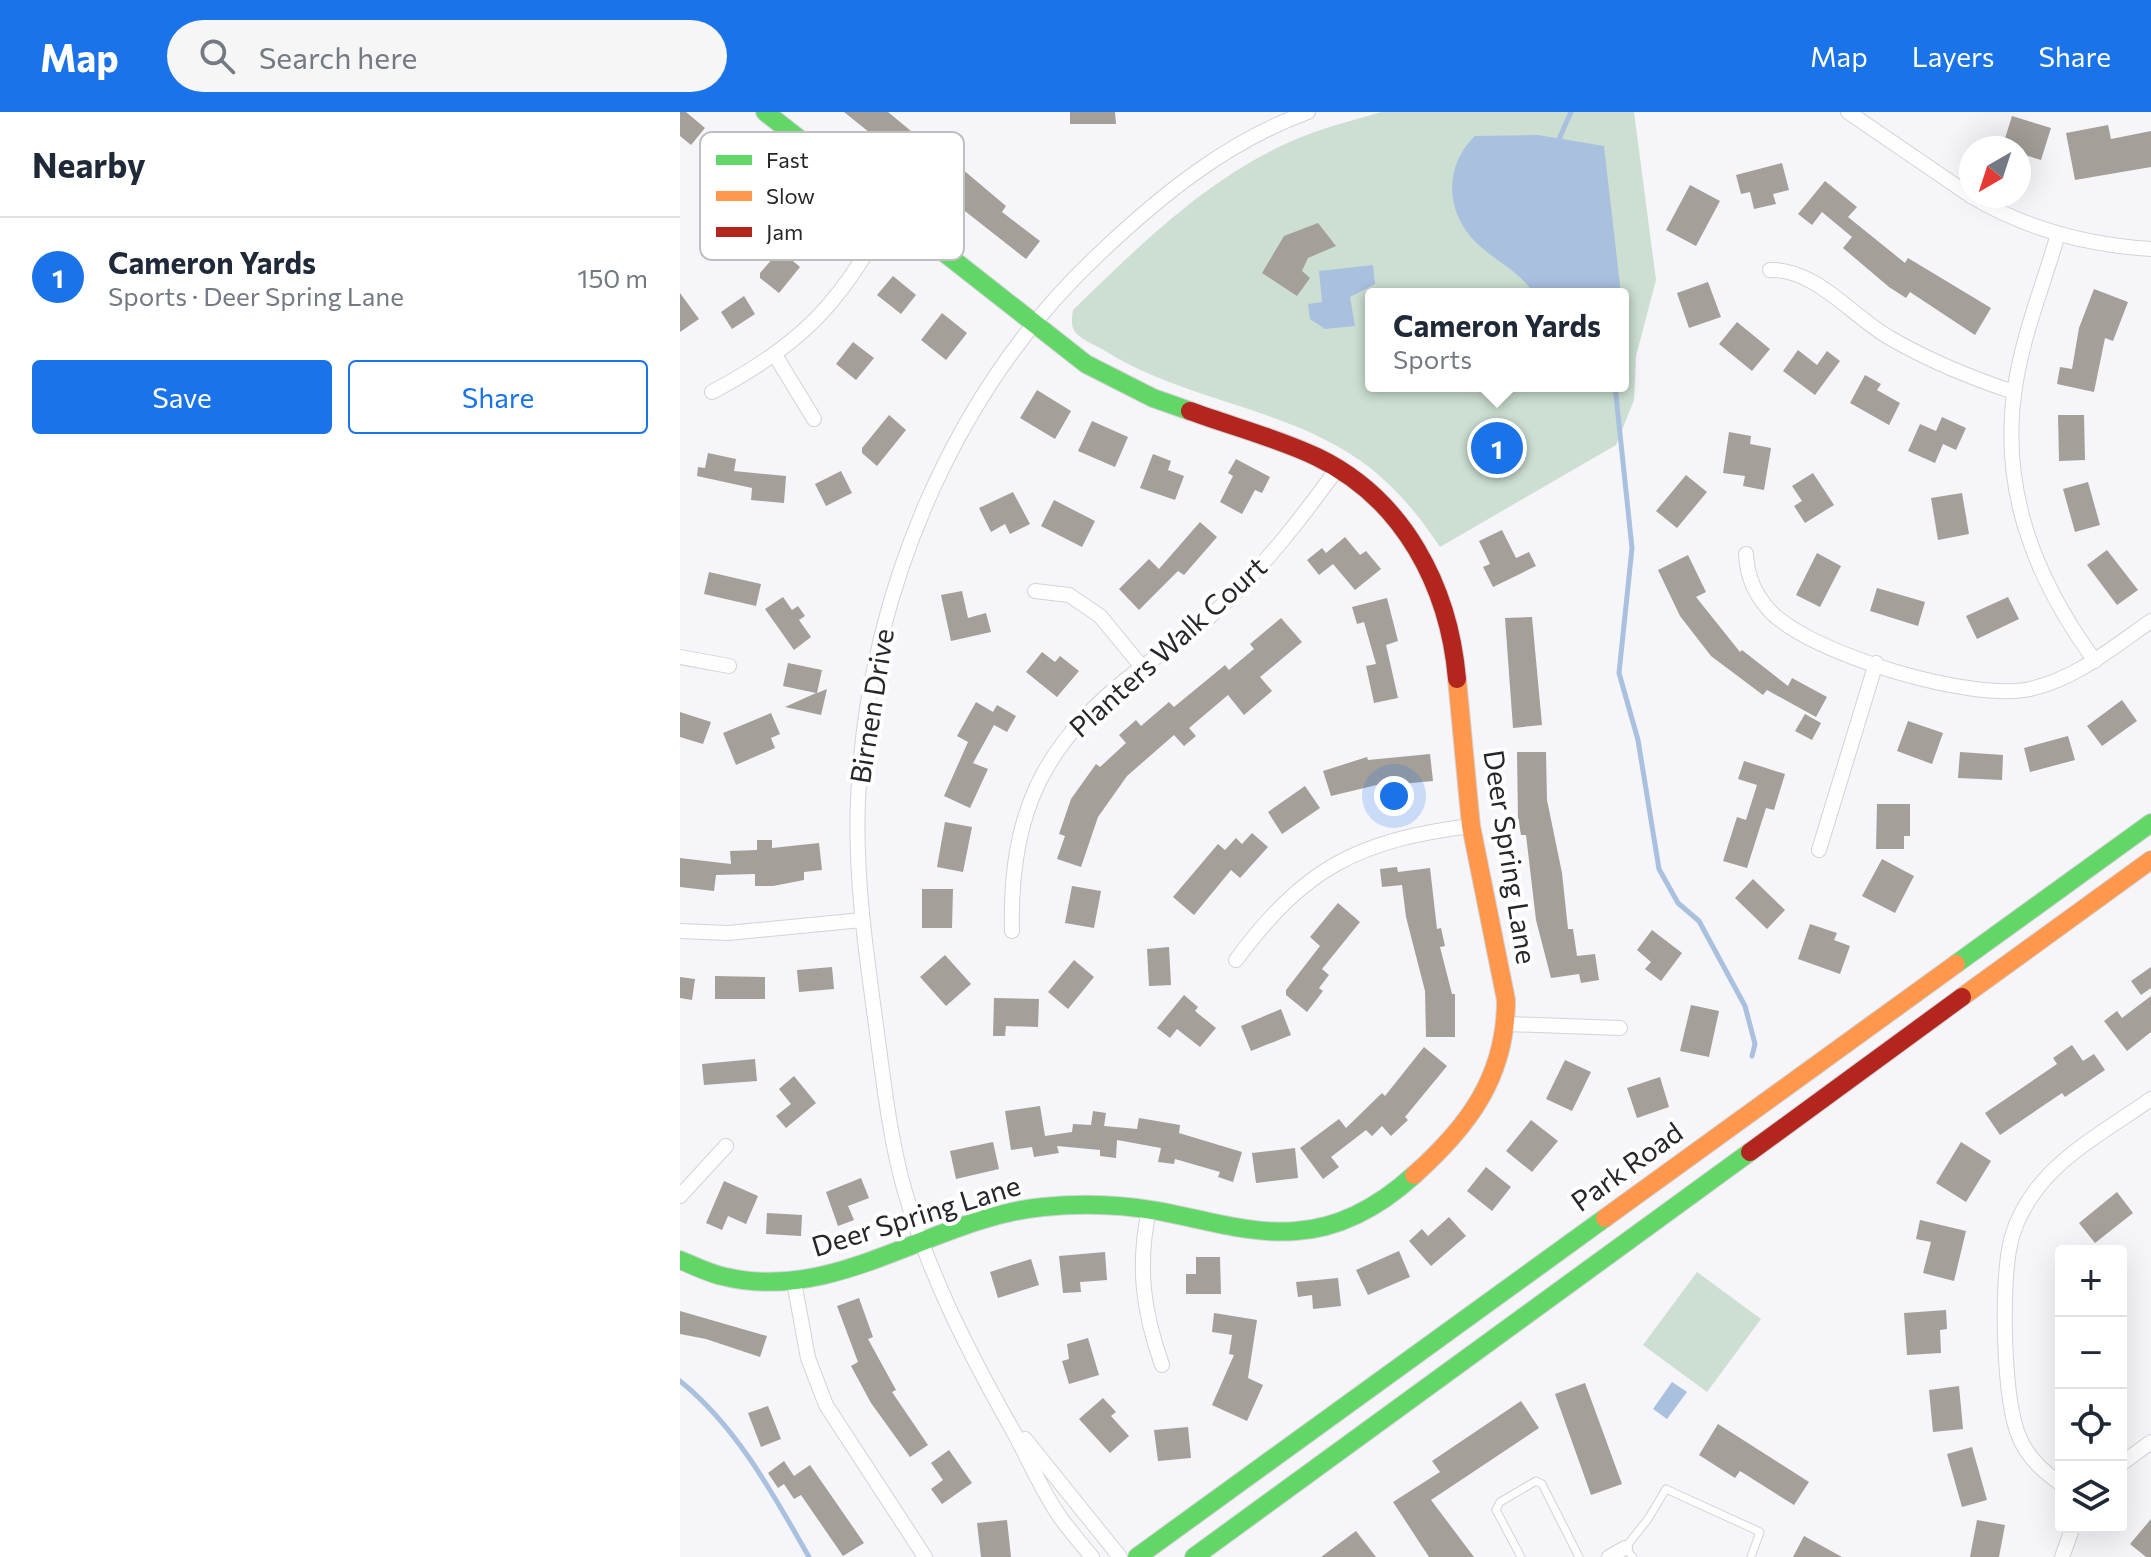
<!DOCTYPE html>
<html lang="en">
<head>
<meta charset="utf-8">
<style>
	:root { --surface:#fff; --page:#f6f6f7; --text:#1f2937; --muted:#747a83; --line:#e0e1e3; --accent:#1a73e8 }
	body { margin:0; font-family:Commissioner,sans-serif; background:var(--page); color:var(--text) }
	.controls { position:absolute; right:24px; bottom:24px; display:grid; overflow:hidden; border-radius:8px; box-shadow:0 8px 32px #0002 }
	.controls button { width:72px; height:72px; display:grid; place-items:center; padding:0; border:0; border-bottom:2px solid var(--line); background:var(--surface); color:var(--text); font:40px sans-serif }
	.compass { position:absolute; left:1279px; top:24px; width:72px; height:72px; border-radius:50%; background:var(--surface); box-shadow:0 8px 32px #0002; rotate:219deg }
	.you { position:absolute; left:714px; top:684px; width:28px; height:28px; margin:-20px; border:6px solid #fff; border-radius:50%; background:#1a73e8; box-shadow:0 0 0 12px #1a73e833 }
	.badge { display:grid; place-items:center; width:52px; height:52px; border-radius:50%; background:var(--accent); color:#fff; font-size:26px; font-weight:700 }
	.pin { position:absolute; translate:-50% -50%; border:4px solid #fff; box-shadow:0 2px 8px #0006 }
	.popup { position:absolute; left:685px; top:176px; width:264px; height:104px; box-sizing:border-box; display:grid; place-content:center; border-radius:8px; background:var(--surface); filter:drop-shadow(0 2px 6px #0005); font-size:26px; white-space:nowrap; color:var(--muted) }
	.popup b { font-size:30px; color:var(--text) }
	.popup::after { content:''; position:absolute; left:50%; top:100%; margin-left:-16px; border:16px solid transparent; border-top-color:var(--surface) }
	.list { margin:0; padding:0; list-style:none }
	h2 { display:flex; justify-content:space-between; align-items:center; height:104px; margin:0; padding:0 32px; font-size:34px }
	h2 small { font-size:26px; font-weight:400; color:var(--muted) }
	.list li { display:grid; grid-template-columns:52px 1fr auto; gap:24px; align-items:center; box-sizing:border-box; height:120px; padding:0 32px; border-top:2px solid var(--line) }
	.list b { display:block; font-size:30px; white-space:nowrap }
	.list p { margin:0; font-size:26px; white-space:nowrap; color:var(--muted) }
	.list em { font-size:26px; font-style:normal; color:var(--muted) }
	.actions { display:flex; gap:16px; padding:24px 32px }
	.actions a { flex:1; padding:18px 0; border:2px solid var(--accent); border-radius:8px; text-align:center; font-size:28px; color:var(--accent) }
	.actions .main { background:var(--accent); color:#fff }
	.icon { flex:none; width:44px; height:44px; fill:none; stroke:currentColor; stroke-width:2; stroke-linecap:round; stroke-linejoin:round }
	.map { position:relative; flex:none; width:1471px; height:1445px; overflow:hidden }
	header { display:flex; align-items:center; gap:48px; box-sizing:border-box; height:112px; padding:0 40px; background:var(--accent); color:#fff }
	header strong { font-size:38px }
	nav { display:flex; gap:44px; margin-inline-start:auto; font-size:28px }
	.search { width:560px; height:72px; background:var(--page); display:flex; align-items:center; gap:20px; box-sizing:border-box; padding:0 28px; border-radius:44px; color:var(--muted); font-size:30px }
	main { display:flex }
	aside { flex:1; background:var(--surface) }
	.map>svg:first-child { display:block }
	.green { fill:#ccdfd2; fill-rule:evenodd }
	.water { fill:#aac0df }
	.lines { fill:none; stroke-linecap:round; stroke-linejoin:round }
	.stream { stroke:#aac0df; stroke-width:5 }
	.building { fill:#a49f99 }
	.lane-casing { stroke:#d3d3d7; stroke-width:9 }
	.street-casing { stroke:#d3d3d7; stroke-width:16 }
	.fast-casing { stroke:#d3d3d7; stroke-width:20 }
	.slow-casing { stroke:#d3d3d7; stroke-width:20 }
	.jam-casing { stroke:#d3d3d7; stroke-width:20 }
	.lane { stroke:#fefefe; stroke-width:7 }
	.street { stroke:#fefefe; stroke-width:14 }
	.fast { stroke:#63d668; stroke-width:18 }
	.slow { stroke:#ff974d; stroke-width:18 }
	.jam { stroke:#b3261e; stroke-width:18 }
	.labels { text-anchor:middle; stroke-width:8; stroke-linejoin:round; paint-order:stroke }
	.street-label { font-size:28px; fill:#26272a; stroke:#fff }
	.key { fill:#fff; stroke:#bebebf; stroke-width:2 }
	.key-label { font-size:22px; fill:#26272a }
</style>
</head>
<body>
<header>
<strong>Map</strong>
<div class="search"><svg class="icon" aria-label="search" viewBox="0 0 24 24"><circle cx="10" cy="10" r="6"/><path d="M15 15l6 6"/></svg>Search here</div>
<nav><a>Map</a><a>Layers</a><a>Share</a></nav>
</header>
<main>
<aside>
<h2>Nearby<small></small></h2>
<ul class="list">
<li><span class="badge">1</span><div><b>Cameron Yards</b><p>Sports · Deer Spring Lane</p></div><em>150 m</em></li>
</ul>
<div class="actions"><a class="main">Save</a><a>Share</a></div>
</aside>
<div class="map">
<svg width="1471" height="1445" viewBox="0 0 1471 1445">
	<rect width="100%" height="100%" fill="#f5f5fa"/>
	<g class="green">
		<path d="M701,0H954L976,168L956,244L954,288L936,333L760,435C732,393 702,359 657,334C584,293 498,284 427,240C418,234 403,229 396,221C390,214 392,206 393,198C462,131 533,60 624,24C649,14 675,8 701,0ZM691,182H943V274H691Z"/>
		<path d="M1017,1160L1081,1207L1027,1280L963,1233Z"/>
	</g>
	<g class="water">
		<path d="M858,23L924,34L941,182H854C839,157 808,146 790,124C764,92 767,51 795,24Z"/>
		<path d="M693,153L695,172L670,185L675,214L645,217L630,207L628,192L642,190L639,159Z"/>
		<path d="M992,1270L1007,1280L987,1307L973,1297Z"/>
	</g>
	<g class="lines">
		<g class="stream">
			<path d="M876,34L891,0"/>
			<path d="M935,274L952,436L939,561L958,628L979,757L998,791L1019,809L1065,894L1075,932L1072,944"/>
			<path d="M0,1269C57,1315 93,1382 129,1445"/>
		</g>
	</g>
	<g class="building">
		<path d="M0,0H6L25,16L11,33L0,24Z"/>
		<path d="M164,0H208L237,24L220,45Z"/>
		<path d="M390,0H435L436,12H390Z"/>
		<path d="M1332,4L1371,16L1361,48L1339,41V36H1322Z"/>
		<path d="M1428,13L1431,27L1471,19V55L1395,68L1386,21Z"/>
		<path d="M47,30L77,55L64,70L34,46Z"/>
		<path d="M262,40L326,94L322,100L360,129L346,147L253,74L259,66L248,57Z"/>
		<path d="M1102,51L1109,78L1093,82L1096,92L1074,97L1070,80L1061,82L1056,63Z"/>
		<path d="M1145,69L1177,95L1168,105L1225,151L1228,146L1311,196L1295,223L1230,180L1226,186L1209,175L1163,136L1172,125L1142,100L1132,113L1118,102Z"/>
		<path d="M1010,73L1040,89L1016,134L986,118Z"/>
		<path d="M135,83L155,99L142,115L122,99Z"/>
		<path d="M638,111L656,134L628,146L622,159L630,166L617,184L582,161L604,124Z"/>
		<path d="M100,138L120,155L99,181L80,166V161Z"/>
		<path d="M213,164L236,183L221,202L197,183Z"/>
		<path d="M1028,170L1041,205L1009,216L997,181Z"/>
		<path d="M1414,177L1448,190L1433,229L1425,226L1414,280L1377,272L1380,255L1392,257L1399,216Z"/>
		<path d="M0,181L19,207L0,220Z"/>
		<path d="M64,184L75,202L52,217L41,200Z"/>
		<path d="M262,201L287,221L266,248L241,228Z"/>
		<path d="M1057,210L1090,237L1072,259L1039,232Z"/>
		<path d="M173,230L194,246L176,268L156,252Z"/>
		<path d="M1118,238L1137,253L1147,239L1160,249L1135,283L1103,259Z"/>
		<path d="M1185,263L1201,272L1197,278L1220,291L1209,313L1170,291Z"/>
		<path d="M357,278L391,299L375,327L340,306Z"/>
		<path d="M209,303L226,318L197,354L182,341V336Z"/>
		<path d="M1378,303H1404L1405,348L1379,349Z"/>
		<path d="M1262,305L1286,316L1276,338L1263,332L1255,351L1228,339L1240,312L1256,319Z"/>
		<path d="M412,309L448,325L435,355L398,339Z"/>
		<path d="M1049,320L1071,324L1070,332L1091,336L1084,378L1063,374L1065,364L1043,361Z"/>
		<path d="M28,341L56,347L54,359L106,364L104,391L71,388L72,376L17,364L18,355L25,356Z"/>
		<path d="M473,342L491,349L488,358L504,364L495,388L460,376Z"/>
		<path d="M556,347L590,365L582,381L575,378L562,402L540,390L553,364L548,361Z"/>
		<path d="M161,359L172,381L146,394L135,372Z"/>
		<path d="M1133,361L1154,393L1125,411L1114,394L1122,389L1112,374Z"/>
		<path d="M1006,363L1027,380L997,416L976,399Z"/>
		<path d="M1408,370L1420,413L1395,420L1383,377Z"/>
		<path d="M333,380L350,412L330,422L325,412L311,420L299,396Z"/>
		<path d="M1282,381L1289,422L1258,428L1251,386Z"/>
		<path d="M374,388L415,409L402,435L361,414Z"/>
		<path d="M520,410L537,425L504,463L498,459L459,498L439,477L469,447L479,457Z"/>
		<path d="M822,418L836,446L849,440L856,454L813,475L803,455L810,452L799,429Z"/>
		<path d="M665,425L680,443L686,439L701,457L675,478L653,452L639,463L627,448L642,436L646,441Z"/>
		<path d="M1427,438L1458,478L1437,493L1407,453Z"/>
		<path d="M1137,441L1161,454L1140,495L1116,483Z"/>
		<path d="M1008,443L1026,480L1016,485L1060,540L1062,538L1108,574L1112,566L1147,585L1136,605L1087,578L1083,583L1031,544L1000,504L978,458Z"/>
		<path d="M29,460L81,472L76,494L24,482Z"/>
		<path d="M1197,476L1245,490L1238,514L1190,499Z"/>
		<path d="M282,479L288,506L306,501L311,520L271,529L261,483Z"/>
		<path d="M103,485L112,498L118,494L125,504L119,508L131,525L114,538L85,497Z"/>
		<path d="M1328,485L1339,507L1297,527L1286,504Z"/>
		<path d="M707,486L718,529L706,533L718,586L694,591L686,554L696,552L684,510L677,512L672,495Z"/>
		<path d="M852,505L862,613L833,616L825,506Z"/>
		<path d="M601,506L622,530L580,565L592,579L564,603L548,583L509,616L516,624L504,634L494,623L447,664L418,705L401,755L377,747L385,724L379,722L391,687L416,652L420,655L446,631L439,623L456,608L461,614L489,590L494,595L545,553L549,558L574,537L570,532Z"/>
		<path d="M362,540L375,550L380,544L399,559L377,585L346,560Z"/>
		<path d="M108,551L142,558L137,581L147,577L141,603L105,595L136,581L103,574Z"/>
		<path d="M1442,588L1457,609L1422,634L1407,614Z"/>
		<path d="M296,590L313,600L317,593L336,604L327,620L314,613L293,651L308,657L290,696L264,684L288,630L277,624Z"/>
		<path d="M0,600L31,610L23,632L0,625Z"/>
		<path d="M91,601L100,622L91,626L95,636L56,653L43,621Z"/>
		<path d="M1125,602L1141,611L1132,628L1115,619Z"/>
		<path d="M1228,609L1263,621L1252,652L1217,639Z"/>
		<path d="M1388,624L1395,648L1350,660L1344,636Z"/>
		<path d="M837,640H866L867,688L882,761L888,817H893L897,844L915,842L919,868L901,871L899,862L871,866L856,808L846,723H841L838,706Z"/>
		<path d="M1280,640L1323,643L1322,668L1278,666Z"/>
		<path d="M750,642L753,669L710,673L709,670L651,684L643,659L687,645L688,648Z"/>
		<path d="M1064,649L1105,662L1094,698L1086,696L1067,756L1043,749L1057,705L1066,708L1077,673L1058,667Z"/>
		<path d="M625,674L640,696L602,722L588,700Z"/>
		<path d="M1197,692H1230V724H1224V737H1196Z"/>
		<path d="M265,710L292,715L283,760L257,755Z"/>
		<path d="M572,721L588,735L560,766L551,758L514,803L493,785L538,732L545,738L556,726L562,732Z"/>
		<path d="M77,728H92V736L139,731L142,758L124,760V768L93,774H75V762L36,763L34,779L0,775V746L51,752L50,739L77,738Z"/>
		<path d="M1202,747L1234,764L1215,801L1182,784Z"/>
		<path d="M717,755L718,760L750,756L757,817L761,816L765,834L760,835L772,882H775V925H746L745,879L726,805L722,773L702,775L700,757Z"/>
		<path d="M1073,767L1105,798L1087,817L1055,786Z"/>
		<path d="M392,774L421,779L414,816L385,811Z"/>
		<path d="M242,777H273L272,816H242Z"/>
		<path d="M658,791L680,810L642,857L649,863L639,876L643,879L627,900L606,883V878L640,834L630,825Z"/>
		<path d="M1130,812L1157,821L1154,828L1170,834L1160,862L1118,847Z"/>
		<path d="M972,818L1002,841L981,869L965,857L971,850L957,838Z"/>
		<path d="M489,835L491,873L469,874L467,837Z"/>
		<path d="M265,843L291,872L266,894L240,865Z"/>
		<path d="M394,848L414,865L388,897L368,880Z"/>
		<path d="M152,855L154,877L119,880L117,858Z"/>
		<path d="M1471,855V876L1461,883L1451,869Z"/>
		<path d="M35,864L85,865V887H35Z"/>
		<path d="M0,865L15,867L12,888L0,886Z"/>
		<path d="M504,883L518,895L515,899L536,916L520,935L497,917L490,926L477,916Z"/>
		<path d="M1471,884V920L1447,939L1424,909L1437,899L1442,906Z"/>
		<path d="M314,886L359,887L358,915L326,914L325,924H313Z"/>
		<path d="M1011,893L1039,899L1029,945L1000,939Z"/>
		<path d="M601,897L611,923L571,939L561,914Z"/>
		<path d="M1392,933L1403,949L1414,942L1425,958L1385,985L1382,981L1320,1023L1305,1001L1377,952L1373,946Z"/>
		<path d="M744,935L767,954L725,1005L728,1008L711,1024L702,1014L692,1024L686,1018L651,1045L659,1055L643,1067L620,1036L659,1007L666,1016L702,981L705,984Z"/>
		<path d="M75,947L77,969L24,973L22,952Z"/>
		<path d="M885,948L911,960L892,999L866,987Z"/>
		<path d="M114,964L136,991L106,1016L96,1004L111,992L99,977Z"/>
		<path d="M980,965L989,995L957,1006L947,976Z"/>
		<path d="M360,994L365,1024L392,1020L393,1012L411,1013L413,999L426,1001L424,1014L457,1017L459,1006L500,1013L499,1021L562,1040L553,1070L538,1065L540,1060L495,1047L494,1052L478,1050L481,1036L437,1028L436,1046L420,1044V1038L377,1034L379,1041L354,1045L352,1035L331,1038L325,999Z"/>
		<path d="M851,1008L878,1029L852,1060L826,1039Z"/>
		<path d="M313,1030L319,1057L276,1067L270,1039Z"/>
		<path d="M1281,1030L1311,1049L1286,1090L1256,1071Z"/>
		<path d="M615,1036L618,1066L576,1071L572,1041Z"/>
		<path d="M806,1055L831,1075L812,1099L787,1079Z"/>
		<path d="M181,1066L189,1086L168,1094L174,1108L158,1114L146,1080Z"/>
		<path d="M44,1069L78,1084L66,1112L48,1104L42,1118L26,1111Z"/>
		<path d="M1437,1080L1453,1101L1415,1131L1399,1111Z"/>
		<path d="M87,1101L122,1103L121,1124L86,1122Z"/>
		<path d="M769,1105L786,1124L751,1154L729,1129L742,1117L748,1124Z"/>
		<path d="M1240,1108L1286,1119L1274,1169L1243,1161L1251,1130L1236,1127Z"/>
		<path d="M719,1139L730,1165L688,1183L676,1158Z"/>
		<path d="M425,1140L427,1168L400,1170L401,1180L383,1181L379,1144Z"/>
		<path d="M516,1145H540L541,1182H506V1162H516Z"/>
		<path d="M351,1147L359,1173L318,1186L310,1160Z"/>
		<path d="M658,1166L661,1194L633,1197L632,1183L618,1185L616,1170Z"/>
		<path d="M179,1186L193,1225L188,1227L216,1278L212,1280L248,1333L230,1345L191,1291L171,1254L178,1250L157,1194Z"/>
		<path d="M1266,1198L1267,1217L1260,1218L1261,1241L1227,1243L1224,1201Z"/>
		<path d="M0,1199L87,1224L80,1245L26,1227L0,1222Z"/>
		<path d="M534,1201L577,1208L568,1266L583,1273L567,1309L532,1293L554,1243L549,1242L552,1223L532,1220Z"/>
		<path d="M408,1226L419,1263L389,1272L382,1249L389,1247L387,1232Z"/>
		<path d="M905,1271L942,1372L911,1383L875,1282Z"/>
		<path d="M1279,1274L1283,1317L1253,1320L1249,1278Z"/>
		<path d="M423,1286L436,1300L431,1304L449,1324L430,1341L399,1307Z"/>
		<path d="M841,1289L859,1316L751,1388L794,1445H749L713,1390L760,1360L752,1349Z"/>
		<path d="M88,1294L101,1327L81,1335L68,1301Z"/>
		<path d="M1038,1312L1129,1370L1114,1393L1060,1359L1055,1366L1019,1343Z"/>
		<path d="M508,1315L511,1346L478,1349L474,1318Z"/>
		<path d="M1292,1335L1307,1388L1282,1395L1267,1342Z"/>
		<path d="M269,1338L292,1371L262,1392L251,1377L263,1368L251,1351Z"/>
		<path d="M104,1349L114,1364L130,1353L184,1431L163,1444L121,1383L114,1387L104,1372L98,1376L88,1361Z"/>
		<path d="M1471,1407V1445H1466L1450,1432Z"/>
		<path d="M327,1408L331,1445H301L297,1411Z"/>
		<path d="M1297,1408L1325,1413L1319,1445H1290Z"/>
		<path d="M676,1419L696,1445H641Z"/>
		<path d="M1124,1424L1162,1445H1113Z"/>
	</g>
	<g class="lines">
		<defs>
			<g id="lane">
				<path d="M841,1445L816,1398L820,1390L856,1369L862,1372L899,1445"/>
				<path d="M953,1445L945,1436L968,1407L986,1377L1080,1420L1071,1445"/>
			</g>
			<g id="street">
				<path d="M1168,0L1291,84"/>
				<path d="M1291,84C1346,117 1407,133 1471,137"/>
				<path d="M1378,122C1364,171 1344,220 1336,269C1318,374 1354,466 1415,549"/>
				<path d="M1090,158C1135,156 1173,205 1210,226C1250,249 1291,266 1334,280"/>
				<path d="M95,243L134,307"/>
				<path d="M32,280C121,233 163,190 209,100"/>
				<path d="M1066,442C1067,465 1076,485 1092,501C1135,543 1292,590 1350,577C1396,567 1433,535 1471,509"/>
				<path d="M355,479L389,483L420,504L462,555"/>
				<path d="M0,545L49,554"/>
				<path d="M1139,738L1196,551"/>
				<path d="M0,819L48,821L182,808"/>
				<path d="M332,819C329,698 365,628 462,555C487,537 513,521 535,500C582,457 620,408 657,357"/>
				<path d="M556,848C624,756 678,728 791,714"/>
				<path d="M827,912L940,916"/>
				<path d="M0,1084L46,1034"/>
				<path d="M469,1098C457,1154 463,1199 482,1253"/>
				<path d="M114,1170L128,1246L146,1293L245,1445"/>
				<path d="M345,1327L440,1445"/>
				<path d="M1441,1352L1471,1330"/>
				<path d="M1381,1372C1364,1360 1349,1347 1340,1327C1323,1290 1321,1174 1330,1133C1334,1113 1344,1094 1356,1078C1384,1040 1433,1014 1471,987"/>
				<path d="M412,1445C400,1430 386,1415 376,1399C359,1373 347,1344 332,1317C289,1241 250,1165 225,1080C209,1024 203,964 195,906C185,833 175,762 178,688C187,486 271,280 420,141C481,83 548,29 628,0"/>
				<path d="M929,1445L945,1436"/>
				<path d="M1382,1445L1393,1415"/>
			</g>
			<g id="fast">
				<path d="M85,0L406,252L473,286L510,299"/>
				<path d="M1276,852L1471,711"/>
				<path d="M0,1148C15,1154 30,1162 46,1165C157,1191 255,1105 363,1095C401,1091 440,1092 478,1099C522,1107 570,1123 616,1119C661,1116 701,1093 734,1063"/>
				<path d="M457,1445L925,1106"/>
				<path d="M514,1445L1070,1040"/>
			</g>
			<g id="slow">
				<path d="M1282,885L1471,748"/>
				<path d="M734,1063C789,1014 826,964 826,888L791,714L777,567"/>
				<path d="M925,1106L1276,852"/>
			</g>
			<g id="jam">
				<path d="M510,299C551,314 597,326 637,345C724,387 769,475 777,567"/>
				<path d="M1070,1040L1282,885"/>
			</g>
		</defs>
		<use href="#lane" class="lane-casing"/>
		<use href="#street" class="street-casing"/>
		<use href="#fast" class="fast-casing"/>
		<use href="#slow" class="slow-casing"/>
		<use href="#jam" class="jam-casing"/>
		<use href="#lane" class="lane"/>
		<use href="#street" class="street"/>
		<use href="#fast" class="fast"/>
		<use href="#slow" class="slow"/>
		<use href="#jam" class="jam"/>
	</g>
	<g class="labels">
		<g class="street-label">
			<text transform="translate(488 535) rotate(-42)" y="10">Planters Walk Court</text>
			<text transform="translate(192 594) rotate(-81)" y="10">Birnen Drive</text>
			<text transform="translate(830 745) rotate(81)" y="10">Deer Spring Lane</text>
			<text transform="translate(947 1055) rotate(-36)" y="10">Park Road</text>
			<text transform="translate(236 1104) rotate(-17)" y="10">Deer Spring Lane</text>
		</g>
	</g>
	<rect x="20" y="20" width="264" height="128" rx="12" class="key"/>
	<rect x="36" y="43" width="36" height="10" fill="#63d668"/>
	<rect x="36" y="79" width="36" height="10" fill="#ff974d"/>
	<rect x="36" y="115" width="36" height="10" fill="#b3261e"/>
	<g class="key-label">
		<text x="86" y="56">Fast</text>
		<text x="86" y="92">Slow</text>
		<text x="86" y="128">Jam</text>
	</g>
</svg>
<div class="controls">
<button>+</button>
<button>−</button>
<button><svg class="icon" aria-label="locate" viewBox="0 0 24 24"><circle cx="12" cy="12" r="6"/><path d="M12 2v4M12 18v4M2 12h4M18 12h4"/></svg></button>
<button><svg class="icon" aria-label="layers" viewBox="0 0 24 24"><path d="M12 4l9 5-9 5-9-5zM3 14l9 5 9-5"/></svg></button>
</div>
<svg class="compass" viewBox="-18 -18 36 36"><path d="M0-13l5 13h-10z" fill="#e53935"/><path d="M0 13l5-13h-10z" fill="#747a83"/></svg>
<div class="you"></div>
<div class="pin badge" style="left:817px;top:336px">1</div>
<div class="popup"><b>Cameron Yards</b>Sports</div>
</div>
</main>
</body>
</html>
